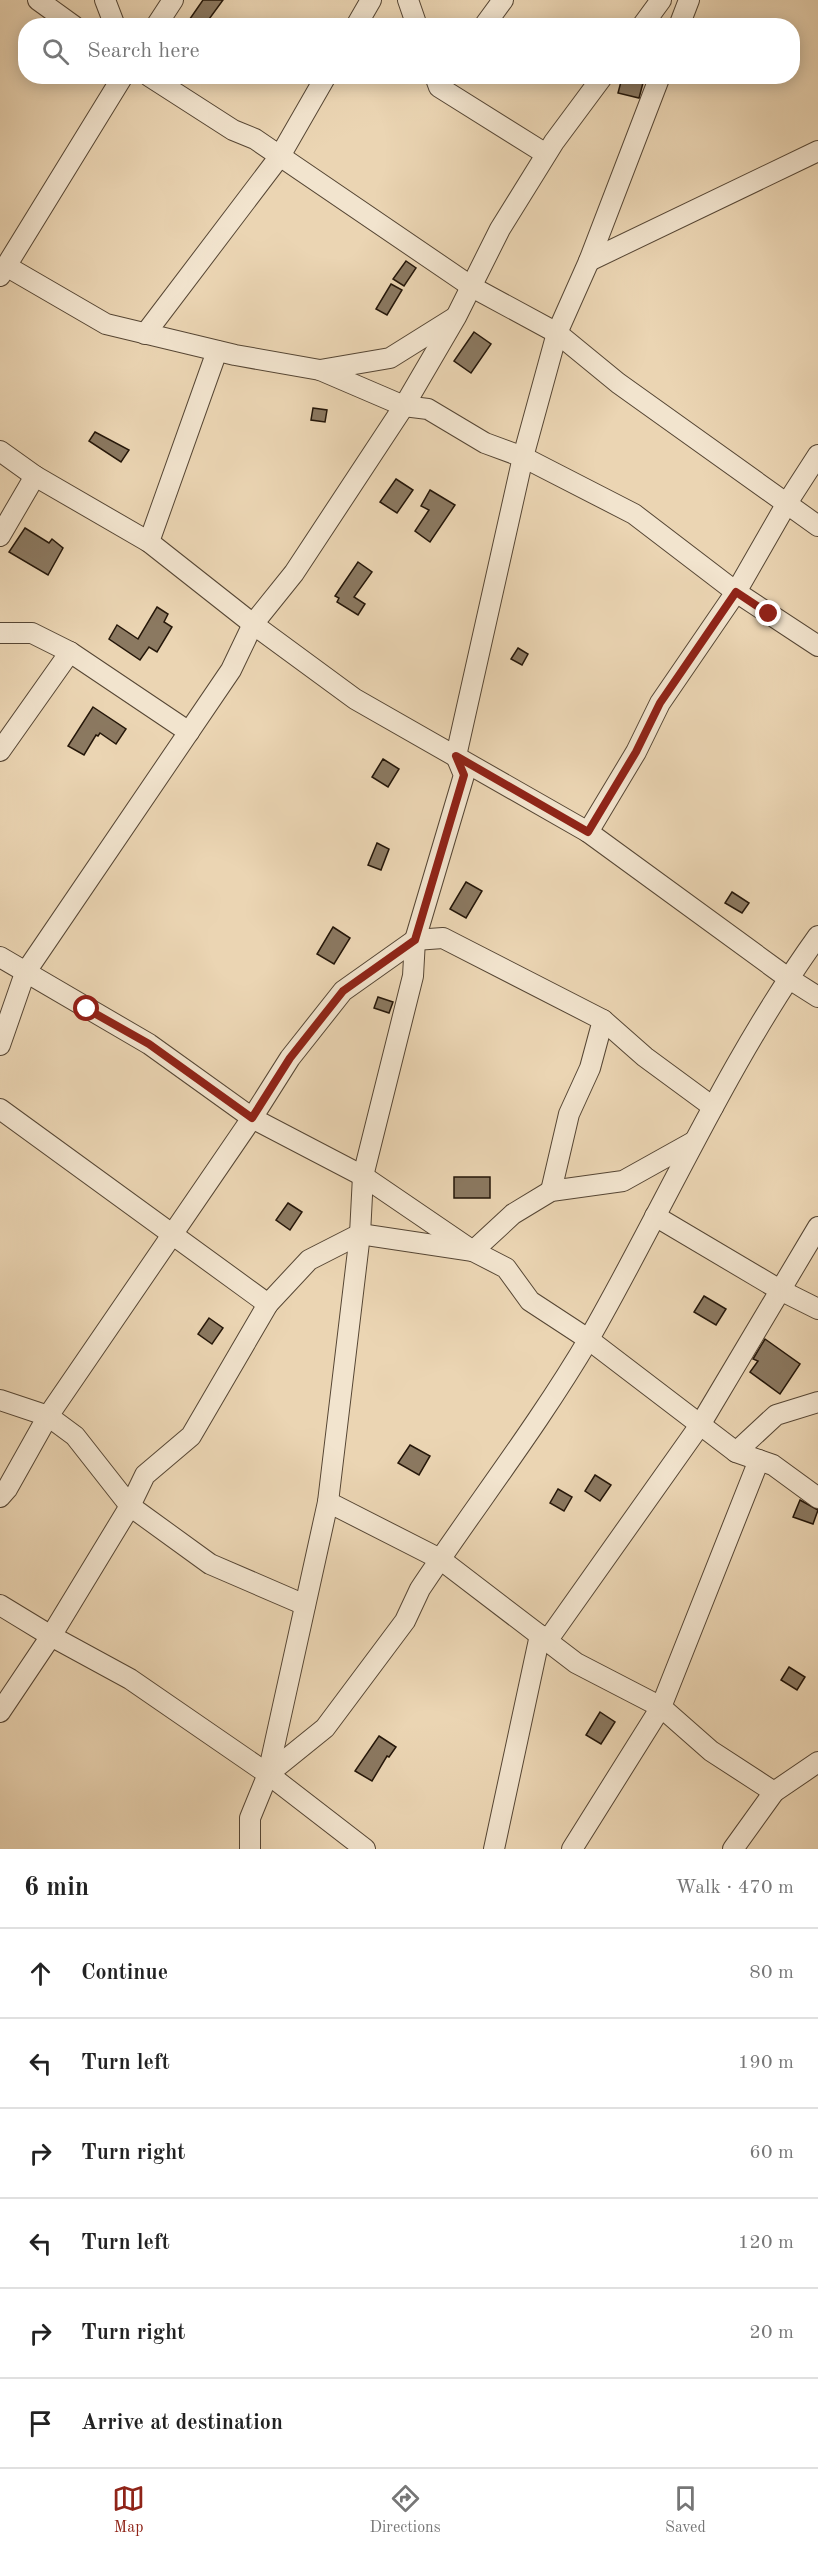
<!DOCTYPE html>
<html lang="en">
<head>
<meta charset="utf-8">
<style>
	:root { --surface:#fff; --page:#f2f2f2; --text:#222; --muted:#767676; --line:#e0e0e0; --accent:#8f2418 }
	body { margin:0; font-family:"Old Standard TT",serif; background:var(--page); color:var(--text) }
	.stop { position:absolute; width:18px; height:18px; margin:-14px; border:4px solid #8f2418; border-radius:50%; background:#fff }
	.stop.end { background:#8f2418; border-color:#fff; box-shadow:0 2px 6px #0008 }
	.list { margin:0; padding:0; list-style:none }
	h2 { display:flex; justify-content:space-between; align-items:center; height:78px; margin:0; padding:0 24px; font-size:26px }
	h2 small { font-size:20px; font-weight:400; color:var(--muted) }
	.list li { display:grid; grid-template-columns:39px 1fr auto; gap:18px; align-items:center; box-sizing:border-box; height:90px; padding:0 24px; border-top:2px solid var(--line) }
	.list b { display:block; font-size:22px; white-space:nowrap }
	.list em { font-size:20px; font-style:normal; color:var(--muted) }
	.icon { flex:none; width:33px; height:33px; fill:none; stroke:currentColor; stroke-width:2; stroke-linecap:round; stroke-linejoin:round }
	.map { position:relative; flex:none; width:818px; height:1849px; overflow:hidden }
	.search { position:absolute; background:var(--surface); box-shadow:0 3px 15px #0003; left:18px; right:18px; top:18px; height:66px; display:flex; align-items:center; gap:15px; box-sizing:border-box; padding:0 21px; border-radius:24px; color:var(--muted); font-size:22px }
	.sheet { height:618px; background:var(--surface) }
	nav { display:flex; justify-content:space-around; align-items:center; box-sizing:border-box; height:84px; border-top:2px solid var(--line); background:var(--surface); font-size:16px; color:var(--muted) }
	nav a { display:grid; justify-items:center; gap:3px }
	nav .on { color:var(--accent) }
	.map>svg:first-child { display:block }
	.building { fill:#8b7961; stroke:#241609; stroke-width:1.5 }
	.lines { fill:none; stroke-linecap:round; stroke-linejoin:round }
	.minor-casing { stroke:#564634; stroke-width:22 }
	.minor { stroke:#f2e4ce; stroke-width:20 }
	.route { stroke:#8f2418; stroke-width:8 }
</style>
</head>
<body>
<div class="map">
<svg width="818" height="1849" viewBox="0 0 818 1849">
	<rect width="100%" height="100%" fill="#ebd5b3"/>
	<filter id="stains"><feTurbulence type="fractalNoise" baseFrequency=".00333" numOctaves="4"/><feColorMatrix values="0 0 0 0 .2 0 0 0 0 .09 0 0 0 0 .02 0 0 0 .5 -.17"/></filter>
	<radialGradient id="worn" r=".72"><stop offset=".6" stop-color="#630" stop-opacity="0"/><stop offset="1" stop-color="#630" stop-opacity=".3"/></radialGradient>
	<g class="building">
		<path d="M203,0H223L204,26H185Z"/>
		<path d="M622,78L643,83L639,98L618,93Z"/>
		<path d="M406,261L416,268L404,286L393,279Z"/>
		<path d="M391,284L402,290L387,315L376,309Z"/>
		<path d="M474,332L491,344L471,373L454,361Z"/>
		<path d="M313,408L327,410L325,422L311,420Z"/>
		<path d="M95,432L129,450L121,462L89,441Z"/>
		<path d="M396,479L413,490L397,513L380,502Z"/>
		<path d="M430,490L455,505L430,542L415,531L429,510L421,506Z"/>
		<path d="M25,528L49,543L52,539L63,548L48,575L9,552Z"/>
		<path d="M358,562L372,572L354,597L365,604L358,615L337,602L339,598L335,596Z"/>
		<path d="M157,607L168,614L164,622L172,627L157,652L149,647L140,660L109,639L117,625L138,639Z"/>
		<path d="M518,648L528,654L522,665L511,659Z"/>
		<path d="M93,707L126,729L116,744L100,733L98,736L96,735L84,755L68,746Z"/>
		<path d="M383,759L399,769L388,787L372,777Z"/>
		<path d="M377,843L389,849L381,870L368,865Z"/>
		<path d="M466,882L482,891L466,918L450,909Z"/>
		<path d="M732,892L749,903L742,913L725,903Z"/>
		<path d="M333,927L350,938L334,964L317,954Z"/>
		<path d="M378,997L393,1002L389,1013L374,1008Z"/>
		<rect x="454" y="1177" width="36" height="21"/>
		<path d="M288,1203L302,1212L290,1230L276,1220Z"/>
		<path d="M704,1296L726,1309L716,1325L694,1312Z"/>
		<path d="M209,1318L223,1328L212,1344L198,1334Z"/>
		<path d="M765,1339L800,1364L780,1394L750,1372L758,1361L753,1359Z"/>
		<path d="M410,1445L430,1456L419,1475L398,1463Z"/>
		<path d="M595,1475L611,1485L600,1501L585,1491Z"/>
		<path d="M558,1489L572,1497L564,1511L550,1503Z"/>
		<path d="M800,1500L818,1510L813,1524L793,1517Z"/>
		<path d="M789,1667L805,1677L797,1690L781,1680Z"/>
		<path d="M600,1712L615,1722L601,1744L586,1735Z"/>
		<path d="M379,1736L396,1747L389,1757L387,1756L372,1781L355,1771Z"/>
	</g>
	<g class="lines">
		<defs>
			<g id="minor">
				<path d="M38,0L74,26"/>
				<path d="M105,0L115,26"/>
				<path d="M408,0L417,26"/>
				<path d="M156,26L173,0"/>
				<path d="M356,26L371,0"/>
				<path d="M484,26L503,0"/>
				<path d="M642,26L661,0"/>
				<path d="M679,26L689,0"/>
				<path d="M149,76L233,130L255,139L472,287L557,333L618,383L818,526"/>
				<path d="M435,76L439,87L546,154"/>
				<path d="M589,261L818,151"/>
				<path d="M6,266L106,324L235,355L320,370L390,358L454,318"/>
				<path d="M0,276L123,76"/>
				<path d="M145,334L280,156L326,76"/>
				<path d="M320,370L404,406L428,409L485,443L523,457L634,514L736,592L818,646"/>
				<path d="M0,451L35,476L149,542L253,624L355,699L588,832L788,978L818,997"/>
				<path d="M0,536L35,476"/>
				<path d="M149,542L217,351"/>
				<path d="M0,633H32L70,652L189,732"/>
				<path d="M0,751L70,652"/>
				<path d="M588,832L636,752L660,703L736,592L787,503L818,455"/>
				<path d="M0,957L149,1044L252,1118L363,1176L473,1251L506,1268L530,1301L588,1339L736,1452L773,1465L818,1498"/>
				<path d="M0,1045L25,973L231,670L253,624L294,573L404,406L456,317L500,229L554,142L603,76"/>
				<path d="M0,1109L268,1304"/>
				<path d="M551,1191L569,1114L590,1068L603,1020"/>
				<path d="M655,1216L780,1290L818,1309"/>
				<path d="M0,1400L48,1416L75,1436L130,1506L210,1564L305,1605"/>
				<path d="M736,1452L776,1415L818,1402"/>
				<path d="M0,1497L7,1489L48,1416L252,1118L290,1058L343,991L415,940L443,938L603,1020L645,1057L713,1107"/>
				<path d="M328,1502L440,1559L576,1663L661,1707L711,1751L774,1792"/>
				<path d="M0,1605L51,1636L130,1679L268,1774L365,1849"/>
				<path d="M547,1641L700,1425L818,1227"/>
				<path d="M0,1712L51,1636L130,1506L145,1475L191,1436L268,1304L309,1260L360,1234L473,1251L513,1214L551,1191L623,1181L693,1142"/>
				<path d="M268,1774L325,1728L405,1621L420,1589C476,1505 539,1424 590,1337C666,1204 728,1061 818,936"/>
				<path d="M250,1849V1818L268,1774L328,1502L360,1234L363,1176L413,976L415,940L464,775L456,756L523,457L557,333L589,261L660,76"/>
				<path d="M494,1849L540,1635"/>
				<path d="M572,1849L661,1707L759,1460"/>
				<path d="M733,1849L774,1792L818,1762"/>
			</g>
		</defs>
		<use href="#minor" class="minor-casing"/>
		<use href="#minor" class="minor"/>
	</g>
	<g class="lines">
		<path class="route" d="M87,1009L149,1044L252,1118L290,1058L343,991L415,940L464,775L456,756L588,832L636,752L660,703L736,592L769,614"/>
	</g>
	<rect width="100%" height="100%" filter="url(#stains)"/>
	<rect width="100%" height="100%" fill="url(#worn)"/>
</svg>
<div class="stop" style="left:87px;top:1009px"></div>
<div class="stop end" style="left:769px;top:614px"></div>
<div class="search"><svg class="icon" aria-label="search" viewBox="0 0 24 24"><circle cx="10" cy="10" r="6"/><path d="M15 15l6 6"/></svg>Search here</div>
</div>
<section class="sheet">
<h2>6 min<small>Walk · 470 m</small></h2>
<ul class="list">
<li><svg class="icon" aria-label="ahead" viewBox="0 0 24 24"><path d="M12 20V5M6 11l6-6 6 6"/></svg><div><b>Continue</b></div><em>80 m</em></li>
<li><svg class="icon" aria-label="left" viewBox="0 0 24 24"><path d="M17 20v-9H6M10 6l-5 5 5 5"/></svg><div><b>Turn left</b></div><em>190 m</em></li>
<li><svg class="icon" aria-label="right" viewBox="0 0 24 24"><path d="M7 20v-9h11M14 6l5 5-5 5"/></svg><div><b>Turn right</b></div><em>60 m</em></li>
<li><svg class="icon" aria-label="left" viewBox="0 0 24 24"><path d="M17 20v-9H6M10 6l-5 5 5 5"/></svg><div><b>Turn left</b></div><em>120 m</em></li>
<li><svg class="icon" aria-label="right" viewBox="0 0 24 24"><path d="M7 20v-9h11M14 6l5 5-5 5"/></svg><div><b>Turn right</b></div><em>20 m</em></li>
<li><svg class="icon" aria-label="arrive" viewBox="0 0 24 24"><path d="M6 21V4h12l-3 4 3 4H6"/></svg><div><b>Arrive at destination</b></div></li>
</ul>
</section>
<nav>
<a class="on"><svg class="icon" aria-label="map" viewBox="0 0 24 24"><path d="M3 6l6-2 6 2 6-2v14l-6 2-6-2-6 2zM9 4v14M15 6v14"/></svg>Map</a>
<a><svg class="icon" aria-label="directions" viewBox="0 0 24 24"><path d="M12 3l9 9-9 9-9-9zM9 14v-3h6M13 9l2 2-2 2"/></svg>Directions</a>
<a><svg class="icon" aria-label="saved" viewBox="0 0 24 24"><path d="M7 4h10v16l-5-4-5 4z"/></svg>Saved</a>
</nav>
</body>
</html>
